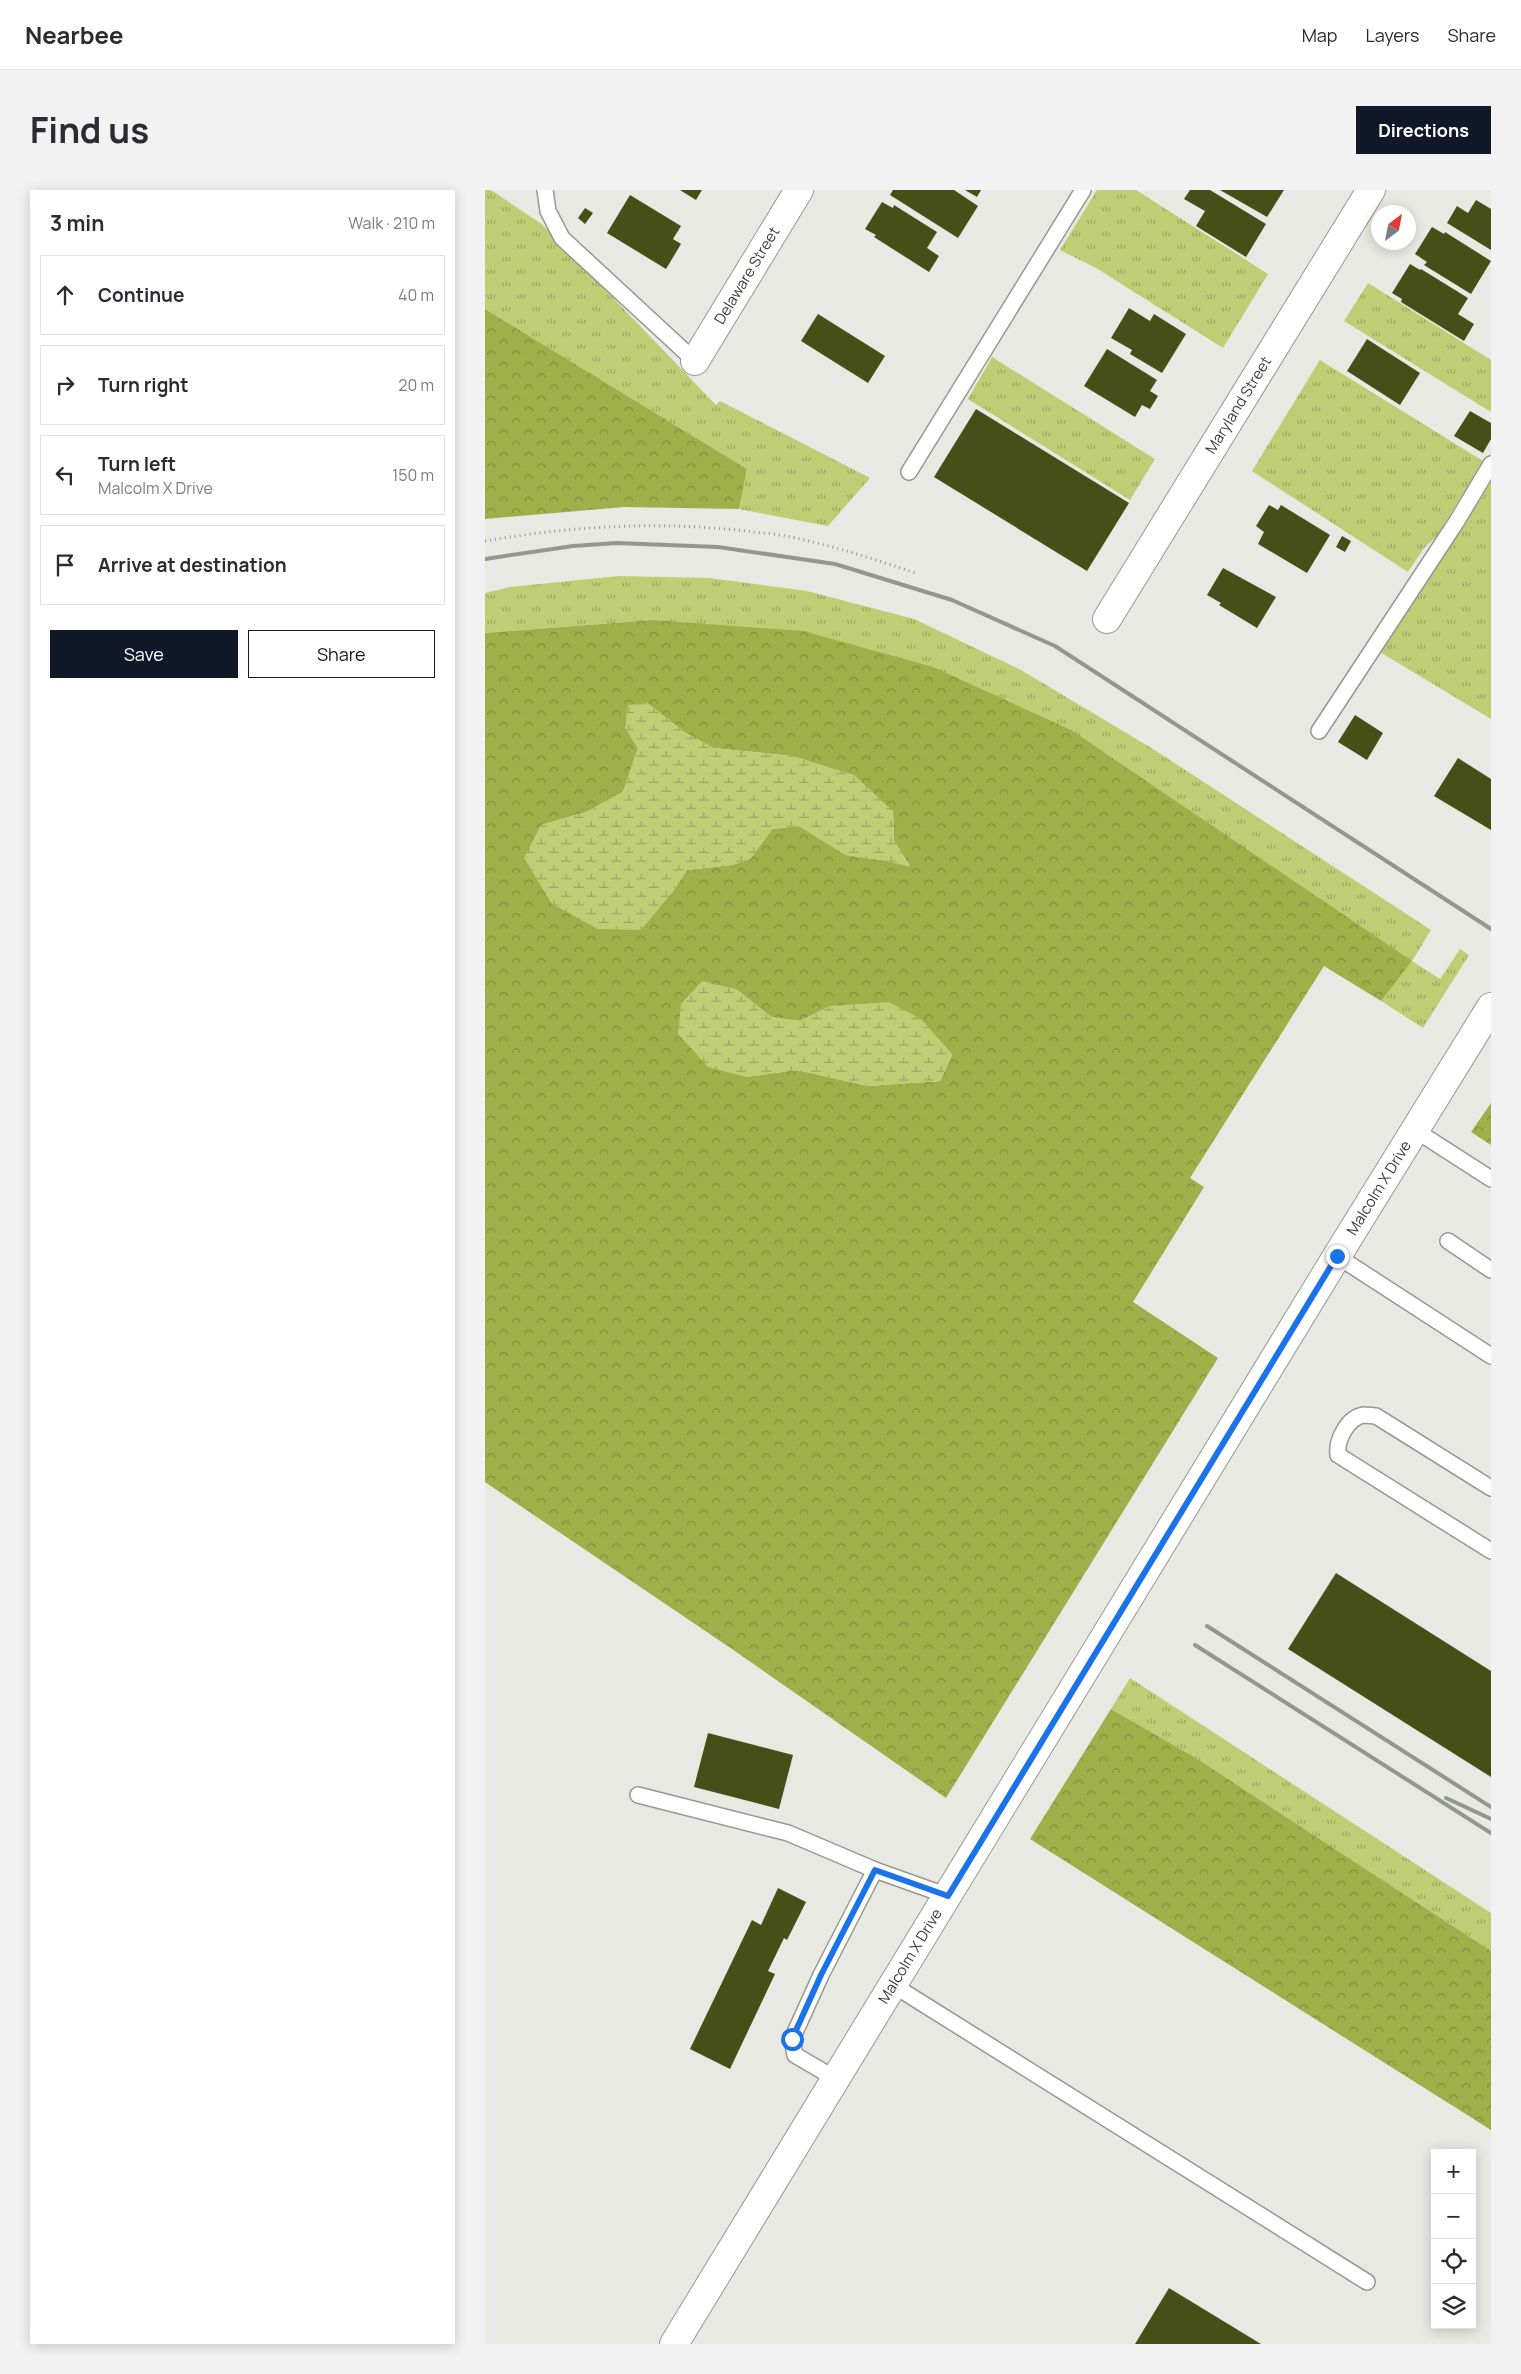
<!DOCTYPE html>
<html lang="en">
<head>
<meta charset="utf-8">
<style>
	:root { --surface:#fff; --page:#f2f2f3; --text:#2b2b33; --muted:#7c7c81; --line:#e1e1e2; --accent:#111827 }
	body { margin:0; font-family:Manrope,sans-serif; background:var(--page); color:var(--text) }
	.controls { position:absolute; right:15px; bottom:15px; display:grid; overflow:hidden; border-radius:0px; box-shadow:0 2px 12px #0003 }
	.controls button { width:45px; height:45px; display:grid; place-items:center; padding:0; border:0; border-bottom:1px solid var(--line); background:var(--surface); color:var(--text); font:25px sans-serif }
	.compass { position:absolute; left:886px; top:15px; width:45px; height:45px; border-radius:50%; background:var(--surface); box-shadow:0 2px 12px #0003; rotate:32deg }
	.stop { position:absolute; width:15px; height:15px; margin:-11px; border:4px solid #1a73e8; border-radius:50%; background:#fff }
	.stop.end { background:#1a73e8; border-color:#fff; box-shadow:0 1px 5px #0008 }
	.list { margin:0; padding:0; list-style:none }
	h2 { display:flex; justify-content:space-between; align-items:center; height:65px; margin:0; padding:0 20px; font-size:21px }
	h2 small { font-size:16px; font-weight:400; color:var(--muted) }
	.list li { display:grid; grid-template-columns:32px 1fr auto; gap:15px; align-items:center; box-sizing:border-box; height:80px; margin:0 10px 10px; padding:0 10px; border:1px solid var(--line); border-radius:0px }
	.list b { display:block; font-size:19px; white-space:nowrap }
	.list p { margin:0; font-size:16px; white-space:nowrap; color:var(--muted) }
	.list em { font-size:16px; font-style:normal; color:var(--muted) }
	.actions { display:flex; gap:10px; padding:15px 20px }
	.actions a { flex:1; padding:11px 0; border:1px solid var(--accent); border-radius:0px; text-align:center; font-size:18px; color:var(--accent) }
	.actions .main { background:var(--accent); color:#fff }
	.icon { flex:none; width:28px; height:28px; fill:none; stroke:currentColor; stroke-width:2; stroke-linecap:round; stroke-linejoin:round }
	.map { position:relative; flex:none; width:1006px; height:2154px; overflow:hidden; border-radius:0px }
	header { display:flex; align-items:center; gap:30px; box-sizing:border-box; height:70px; padding:0 25px; background:var(--surface); border-bottom:1px solid var(--line) }
	header strong { font-size:24px }
	nav { display:flex; gap:28px; margin-inline-start:auto; font-size:18px }
	.intro { display:flex; align-items:center; justify-content:space-between; box-sizing:border-box; height:120px; padding:0 30px }
	h1 { margin:0; font-size:35px }
	.button { padding:12px 22px; border-radius:0px; background:var(--accent); color:#fff; font-size:18px; font-weight:700 }
	main { display:flex; gap:30px; padding:0 30px }
	aside { flex:1; background:var(--surface); border-radius:0px; box-shadow:0 2px 12px #0003 }
	.map>svg:first-child { display:block }
	.grass { fill:url(#grass-tufts) }
	.forest { fill:url(#forest-crowns); fill-rule:evenodd }
	.wetland { fill:url(#wetland-marsh) }
	.building { fill:#474f18 }
	.lines { fill:none; stroke-linecap:round; stroke-linejoin:round }
	.service-casing { stroke:#979892; stroke-width:18 }
	.minor-casing { stroke:#979892; stroke-width:30 }
	.tertiary-casing { stroke:#979892; stroke-width:30 }
	.path { stroke:#979993; stroke-width:3; stroke-dasharray:1 4; stroke-linecap:butt }
	.service { stroke:#fff; stroke-width:15 }
	.minor { stroke:#fff; stroke-width:28 }
	.tertiary { stroke:#fff; stroke-width:28 }
	.rail { stroke:#949691; stroke-width:4 }
	.route { stroke:#1a73e8; stroke-width:6 }
	.labels { text-anchor:middle; stroke-width:5; stroke-linejoin:round; paint-order:stroke }
	.street-label { font-size:15px; fill:#3c3d3a; stroke:#fff }
</style>
</head>
<body>
<header>
<strong>Nearbee</strong>
<nav><a>Map</a><a>Layers</a><a>Share</a></nav>
</header>
<div class="intro"><h1>Find us</h1><a class="button">Directions</a></div>
<main>
<aside>
<h2>3 min<small>Walk · 210 m</small></h2>
<ul class="list">
<li><svg class="icon" aria-label="ahead" viewBox="0 0 24 24"><path d="M12 20V5M6 11l6-6 6 6"/></svg><div><b>Continue</b></div><em>40 m</em></li>
<li><svg class="icon" aria-label="right" viewBox="0 0 24 24"><path d="M7 20v-9h11M14 6l5 5-5 5"/></svg><div><b>Turn right</b></div><em>20 m</em></li>
<li><svg class="icon" aria-label="left" viewBox="0 0 24 24"><path d="M17 20v-9H6M10 6l-5 5 5 5"/></svg><div><b>Turn left</b><p>Malcolm X Drive</p></div><em>150 m</em></li>
<li><svg class="icon" aria-label="arrive" viewBox="0 0 24 24"><path d="M6 21V4h12l-3 4 3 4H6"/></svg><div><b>Arrive at destination</b></div></li>
</ul>
<div class="actions"><a class="main">Save</a><a>Share</a></div>
</aside>
<div class="map">
<svg width="1006" height="2154" viewBox="0 0 1006 2154">
	<defs>
		<pattern id="grass-tufts" width="24" height="20" patternUnits="userSpaceOnUse" patternTransform="scale(1.25)"><rect width="24" height="20" fill="#bfce75"/><path d="M3 7l-1-3M5 7V3M7 7l1-3M15 17l-1-3M17 17v-4M19 17l1-3" fill="none" stroke="#9ca861"/></pattern>
		<pattern id="forest-crowns" width="20" height="18" patternUnits="userSpaceOnUse" patternTransform="scale(1.25)"><rect width="20" height="18" fill="#9faf49"/><path d="M2 6a3 3 0 1 1 6 0M12 15a3 3 0 1 1 6 0" fill="none" stroke="#83903e"/></pattern>
		<pattern id="wetland-marsh" width="20" height="14" patternUnits="userSpaceOnUse" patternTransform="scale(1.25)"><rect width="20" height="14" fill="#bfce75"/><path d="M1 5h8M5 5V1M11 12h8M15 12V8" fill="none" stroke="#9ca861"/></pattern>
	</defs>
	<rect width="100%" height="100%" fill="#e7e9e2"/>
	<g class="grass">
		<path d="M0,0H6L58,35L231,215L235,211L385,288L343,336L254,319L262,279L0,119Z"/>
		<path d="M612,0H651L783,84L738,158L611,78L575,60Z"/>
		<path d="M883,93L1006,170V222L859,131Z"/>
		<path d="M507,167L670,269L645,310L483,209Z"/>
		<path d="M835,170L998,271L952,346L939,358L923,382L767,281Z"/>
		<path d="M1006,291V529L895,462L979,336Z"/>
		<path d="M134,386L224,388L322,401L429,429L536,480L668,559L946,740L927,771L955,789L975,759L984,765L938,838L896,811L926,770L167,430L0,443V403L25,397Z"/>
		<path d="M645,1488L1006,1723V1761L711,1568L626,1519Z"/>
	</g>
	<g class="forest">
		<path d="M0,119L262,279L254,319L139,317L0,329Z"/>
		<path d="M167,430L318,441L448,477L586,540L927,771L896,811L839,776L705,988L719,997L648,1112L733,1168L461,1608L244,1457L0,1292V443ZM162,513L201,543L228,558L308,566L408,621L409,651L425,676L403,671L361,665L314,636L287,639L265,669L247,675L202,680L187,703L56,635L101,622L138,602L153,558L140,537ZM251,799L286,827L315,831L345,816L467,865L455,891L383,896L312,880L261,887Z"/>
		<path d="M1006,913V955L986,942Z"/>
		<path d="M626,1519L711,1568L1006,1761V1940L545,1649Z"/>
	</g>
	<g class="wetland">
		<path d="M162,513L201,543L228,558L308,566L369,585L408,621L409,651L425,677L403,671L361,665L314,636L287,639L265,669L247,675L202,680L187,703L156,740L113,739L67,714L39,668L56,635L101,622L138,602L153,558L140,537L143,515Z"/>
		<path d="M217,791L251,799L286,827L315,831L345,816L404,812L436,829L467,864L455,891L383,896L312,880L261,887L223,877L193,844L196,814Z"/>
	</g>
	<g class="building">
		<path d="M195,0H217L211,10Z"/>
		<path d="M408,0H469L493,16L473,48L405,5Z"/>
		<path d="M480,0H496L492,7Z"/>
		<path d="M705,0H725L781,34L761,67L711,36L720,21L699,9Z"/>
		<path d="M735,0H799L782,27Z"/>
		<path d="M145,5L196,36L188,49L196,54L181,79L122,43Z"/>
		<path d="M991,10L1006,19V60L962,33L972,16L983,23Z"/>
		<path d="M397,12L408,18L409,15L452,42L442,58L454,66L444,82L389,47L391,45L380,39Z"/>
		<path d="M100,18L108,23L100,34L93,28Z"/>
		<path d="M947,37L959,44L960,42L1006,71L986,104L939,75L942,72L930,64Z"/>
		<path d="M925,74L935,80L936,79L983,108L973,124L989,134L979,151L916,112L917,109L907,103Z"/>
		<path d="M644,118L665,131L669,124L701,144L677,183L645,164L647,160L626,148Z"/>
		<path d="M333,124L400,166L383,193L316,151Z"/>
		<path d="M882,149L935,183L915,215L862,181Z"/>
		<path d="M622,159L672,190L665,201L673,206L665,219L657,215L650,227L599,196Z"/>
		<path d="M491,219L644,313L602,381L449,287Z"/>
		<path d="M985,221L1006,233V249L998,263L969,246Z"/>
		<path d="M784,315L793,320L796,315L845,345L822,383L773,354L779,342L771,336Z"/>
		<path d="M857,346L866,351L860,362L851,357Z"/>
		<path d="M738,378L791,407L772,438L734,415L736,413L722,405Z"/>
		<path d="M870,525L898,543L882,570L853,552Z"/>
		<path d="M973,568L1006,589V640L949,606Z"/>
		<path d="M851,1383L1006,1481V1587L803,1459Z"/>
		<path d="M223,1543L308,1565L294,1619L209,1597Z"/>
		<path d="M293,1698L321,1712L302,1750L299,1748L283,1781L290,1784L245,1879L205,1859L267,1730L276,1735Z"/>
		<path d="M684,2098L776,2154H650Z"/>
	</g>
	<g class="lines">
		<defs>
			<g id="service">
				<path d="M60,0L63,21L77,48L210,171"/>
				<path d="M424,282L598,0"/>
				<path d="M834,541L972,331L1006,274"/>
				<path d="M930,940L1006,989"/>
				<path d="M963,1051L1006,1080"/>
				<path d="M852,1066L1006,1166"/>
				<path d="M1006,1298L891,1226C888,1226 883,1225 879,1225C863,1227 851,1250 853,1265L1006,1361"/>
				<path d="M153,1605L303,1643L390,1680"/>
				<path d="M408,1795L882,2092"/>
				<path d="M351,1889L310,1865L307,1849L336,1785L390,1680L463,1706"/>
			</g>
			<g id="minor">
				<path id="s1" d="M210,171L314,0"/>
				<path id="s2" d="M622,429L886,0"/>
			</g>
			<g id="tertiary">
				<path id="s3" d="M189,2154L852,1066L1006,817"/>
			</g>
		</defs>
		<use href="#service" class="service-casing"/>
		<use href="#minor" class="minor-casing"/>
		<use href="#tertiary" class="tertiary-casing"/>
		<path class="path" d="M0,351C86,336 174,331 261,341C276,343 292,344 306,347C349,356 389,369 430,383"/>
		<use href="#service" class="service"/>
		<use href="#minor" class="minor"/>
		<use href="#tertiary" class="tertiary"/>
		<g class="rail">
			<path d="M0,369L88,356L131,353L233,357L350,374L467,410L570,456L1006,739"/>
			<path d="M722,1436L1006,1617"/>
			<path d="M710,1455L1006,1643"/>
			<path d="M961,1608L1006,1629"/>
		</g>
	</g>
	<g class="lines">
		<path class="route" d="M307,1849L336,1785L390,1680L463,1706L852,1066"/>
	</g>
	<g class="labels">
		<g class="street-label">
			<text dy="5" stroke="none"><textPath href="#s1" startOffset="100">Delaware Street</textPath></text>
			<text dy="5" stroke="none"><textPath href="#s2" startOffset="251">Maryland Street</textPath></text>
			<text dy="5" stroke="none"><textPath href="#s3" startOffset="1354">Malcolm X Drive</textPath></text>
			<text dy="5" stroke="none"><textPath href="#s3" startOffset="454">Malcolm X Drive</textPath></text>
		</g>
	</g>
</svg>
<div class="controls">
<button>+</button>
<button>−</button>
<button><svg class="icon" aria-label="locate" viewBox="0 0 24 24"><circle cx="12" cy="12" r="6"/><path d="M12 2v4M12 18v4M2 12h4M18 12h4"/></svg></button>
<button><svg class="icon" aria-label="layers" viewBox="0 0 24 24"><path d="M12 4l9 5-9 5-9-5zM3 14l9 5 9-5"/></svg></button>
</div>
<svg class="compass" viewBox="-18 -18 36 36"><path d="M0-13l5 13h-10z" fill="#e53935"/><path d="M0 13l5-13h-10z" fill="#7c7c81"/></svg>
<div class="stop" style="left:307px;top:1849px"></div>
<div class="stop end" style="left:852px;top:1066px"></div>
</div>
</main>
</body>
</html>
